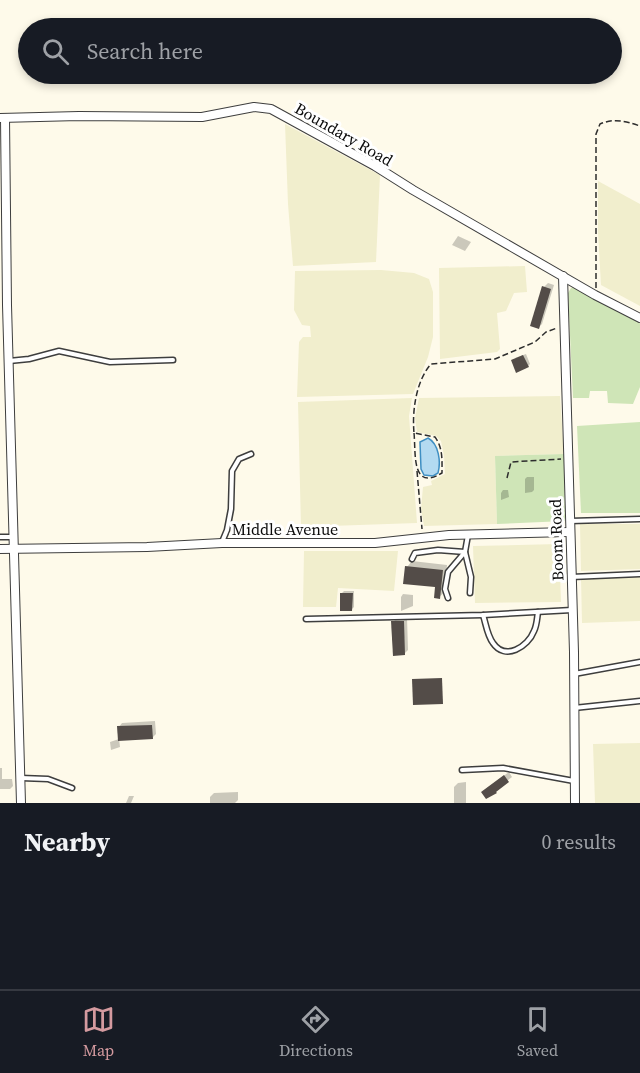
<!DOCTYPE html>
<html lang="en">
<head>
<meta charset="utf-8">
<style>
	:root { --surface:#171b24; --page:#242831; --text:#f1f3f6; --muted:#9ea1a6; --line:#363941; --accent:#d49a9f }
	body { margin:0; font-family:"Source Serif 4",serif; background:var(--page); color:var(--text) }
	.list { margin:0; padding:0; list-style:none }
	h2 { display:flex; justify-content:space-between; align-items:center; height:78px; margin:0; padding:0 24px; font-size:26px }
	h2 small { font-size:20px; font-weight:400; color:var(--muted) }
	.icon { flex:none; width:33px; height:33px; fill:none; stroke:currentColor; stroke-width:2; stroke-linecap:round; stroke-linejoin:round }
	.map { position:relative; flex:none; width:640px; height:803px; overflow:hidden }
	.search { position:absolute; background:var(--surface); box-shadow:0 3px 9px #0003; left:18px; right:18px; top:18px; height:66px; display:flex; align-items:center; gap:15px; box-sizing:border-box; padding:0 21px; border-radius:33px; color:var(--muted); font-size:22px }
	.sheet { height:186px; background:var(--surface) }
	nav { display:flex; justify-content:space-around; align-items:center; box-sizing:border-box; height:84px; border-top:2px solid var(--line); background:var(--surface); font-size:16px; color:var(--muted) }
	nav a { display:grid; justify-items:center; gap:3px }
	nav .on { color:var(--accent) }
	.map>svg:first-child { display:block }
	.farmland { fill:#f1eecd }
	.green { fill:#cfe5b7 }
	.water { fill:#b3daf1; stroke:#3f8fc3; stroke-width:1.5 }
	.shadow { fill:#0003 }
	.building { fill:#534c48 }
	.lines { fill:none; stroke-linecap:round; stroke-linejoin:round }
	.service-casing { stroke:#3e3e3e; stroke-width:7 }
	.minor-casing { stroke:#3e3e3e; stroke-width:10 }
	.path { stroke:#2d2d2d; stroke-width:1.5; stroke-dasharray:6 3; stroke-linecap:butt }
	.service { stroke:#fff; stroke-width:4 }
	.minor { stroke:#fff; stroke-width:8 }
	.labels { text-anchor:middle; stroke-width:6; stroke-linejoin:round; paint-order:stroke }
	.street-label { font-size:16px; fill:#0b0b0b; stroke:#fff }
</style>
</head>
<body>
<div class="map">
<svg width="640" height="803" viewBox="0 0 640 803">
	<rect width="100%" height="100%" fill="#fefaea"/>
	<g class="farmland">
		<path d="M285,124L380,175L376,262L293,266L288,204Z"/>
		<path d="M598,181L640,204V306L601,285L598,232Z"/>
		<path d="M525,266L527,292L514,293L506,311L497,313L500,349L497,352L440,359L439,268Z"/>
		<path d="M381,270L414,273L429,279L433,292V337L428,357L413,394L297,397L299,342L303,337H311L310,326L302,325L294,310L295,271Z"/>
		<path d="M560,396L564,454L495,456L497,524L424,526L421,509L423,487L432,485L431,481L445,474L444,456L441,441L436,436L417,432L415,418L419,398Z"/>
		<path d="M412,398L409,416L417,523L301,527L298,402Z"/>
		<path d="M580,524H640V569L581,571Z"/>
		<path d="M559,544L561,602L475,603L473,546Z"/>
		<path d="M304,551H398L394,591L338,588L336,607H303Z"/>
		<path d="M640,576V621L582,623L581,578Z"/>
		<path d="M640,743V803H595L593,744Z"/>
	</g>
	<g class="green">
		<path d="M575,287L640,321V387L633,404L608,403L607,391H590L589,398H573L568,293L571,288Z"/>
		<path d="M640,422V513H581L577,426Z"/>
		<path d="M564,454L565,521L497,524L495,456Z"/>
	</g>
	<path class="water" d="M428,438C439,444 441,462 438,473L433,476L424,475L421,469L420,442Z"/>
	<g class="shadow">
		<path d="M458,236L471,242L465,251L452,245Z"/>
		<path d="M548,283L554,285L542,324L538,328L544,287Z"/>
		<path d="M526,354L530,364L528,366L515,358Z"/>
		<path d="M527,477H534V490L532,492L525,493V479Z"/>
		<path d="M503,490H508L509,497L501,500V493Z"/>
		<path d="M412,561L447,565L445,592L439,597L437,586L407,567Z"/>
		<path d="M344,591H354V607L352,609L342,593Z"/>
		<path d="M403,594L413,595V606L401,611V597Z"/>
		<path d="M397,618H407L408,650L404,654L393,622Z"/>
		<path d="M155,721L156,734L152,738L119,739L120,747L111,750L110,742L119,739V727L122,723Z"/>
		<path d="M0,768H2V779H12L13,786L10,789H0Z"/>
		<path d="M509,772L512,777L499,787L487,788Z"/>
		<path d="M466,782V803H454V787L458,783Z"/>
		<path d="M238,792V800L235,803H210V797L214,793Z"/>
		<path d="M129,796H134L131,803H126Z"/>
	</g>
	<g class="building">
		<path d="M542,286L551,289L539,329L530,326Z"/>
		<path d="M523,355L529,367L516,373L511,360Z"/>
		<path d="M405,566L443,570L440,599L434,598L435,587L403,584Z"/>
		<path d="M340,593H353L352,611H340Z"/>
		<path d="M391,621H404L405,655L393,656Z"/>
		<path d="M442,678L443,704L413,705L412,679Z"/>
		<path d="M152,725L153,739L118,741L117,726Z"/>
		<path d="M504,775L509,782L496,792L497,793L486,799L481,792Z"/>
	</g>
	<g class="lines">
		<defs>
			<g id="service">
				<path d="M9,361L29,359L59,351L110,362L173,360"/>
				<path d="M570,521L640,519"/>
				<path d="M0,537H13"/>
				<path d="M222,542L227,530L231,509L232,471L239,459L251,454"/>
				<path d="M412,559L415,553L438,550L465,552L471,577L470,593"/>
				<path d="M571,577L640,574"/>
				<path d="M448,598L445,589L448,572L465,552L468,535"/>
				<path d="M483,615C486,624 487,635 493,643C505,661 528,647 534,631C537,625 537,618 538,612"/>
				<path d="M306,619L483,615L572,610"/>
				<path d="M574,674L640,662"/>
				<path d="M574,708L640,701"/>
				<path d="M462,770L503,768L574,781"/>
				<path d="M21,778L48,779L72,788"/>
			</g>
			<g id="minor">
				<path d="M0,118L79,116L202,117L254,107L271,109L375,166L413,190L595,295L640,318"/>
				<path d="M5,118L7,305L21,803"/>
				<path d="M563,276L574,652L575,803"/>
				<path d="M0,549L147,547L222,543H375L449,535L569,532"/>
			</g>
		</defs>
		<use href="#service" class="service-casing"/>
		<use href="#minor" class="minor-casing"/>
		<g class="path">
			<path d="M596,288V134L600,124C614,118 625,121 640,126"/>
			<path d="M414,433C416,453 411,492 442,473C442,460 443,448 435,437L414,433C412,411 416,381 431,364L495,359L535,342L546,332L557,328"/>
			<path d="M417,471L422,529"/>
			<path d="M507,478L511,462L561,459"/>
		</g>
		<use href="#service" class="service"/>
		<use href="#minor" class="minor"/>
	</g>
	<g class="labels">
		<g class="street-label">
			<text transform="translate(344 134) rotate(30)" y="6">Boundary Road</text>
			<text x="285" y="535">Middle Avenue</text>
			<text transform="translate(556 540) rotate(-92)" y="6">Boom Road</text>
		</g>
	</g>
</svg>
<div class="search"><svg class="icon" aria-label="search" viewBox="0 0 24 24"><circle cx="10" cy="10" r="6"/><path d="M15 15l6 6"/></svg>Search here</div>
</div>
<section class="sheet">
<h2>Nearby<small>0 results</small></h2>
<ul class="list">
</ul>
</section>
<nav>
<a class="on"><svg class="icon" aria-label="map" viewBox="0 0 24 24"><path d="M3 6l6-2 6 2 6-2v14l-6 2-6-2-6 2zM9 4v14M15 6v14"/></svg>Map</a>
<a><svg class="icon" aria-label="directions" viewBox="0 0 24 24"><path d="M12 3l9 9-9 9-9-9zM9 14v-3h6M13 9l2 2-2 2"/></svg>Directions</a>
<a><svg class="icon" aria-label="saved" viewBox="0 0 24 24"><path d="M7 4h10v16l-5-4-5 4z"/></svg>Saved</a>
</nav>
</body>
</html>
